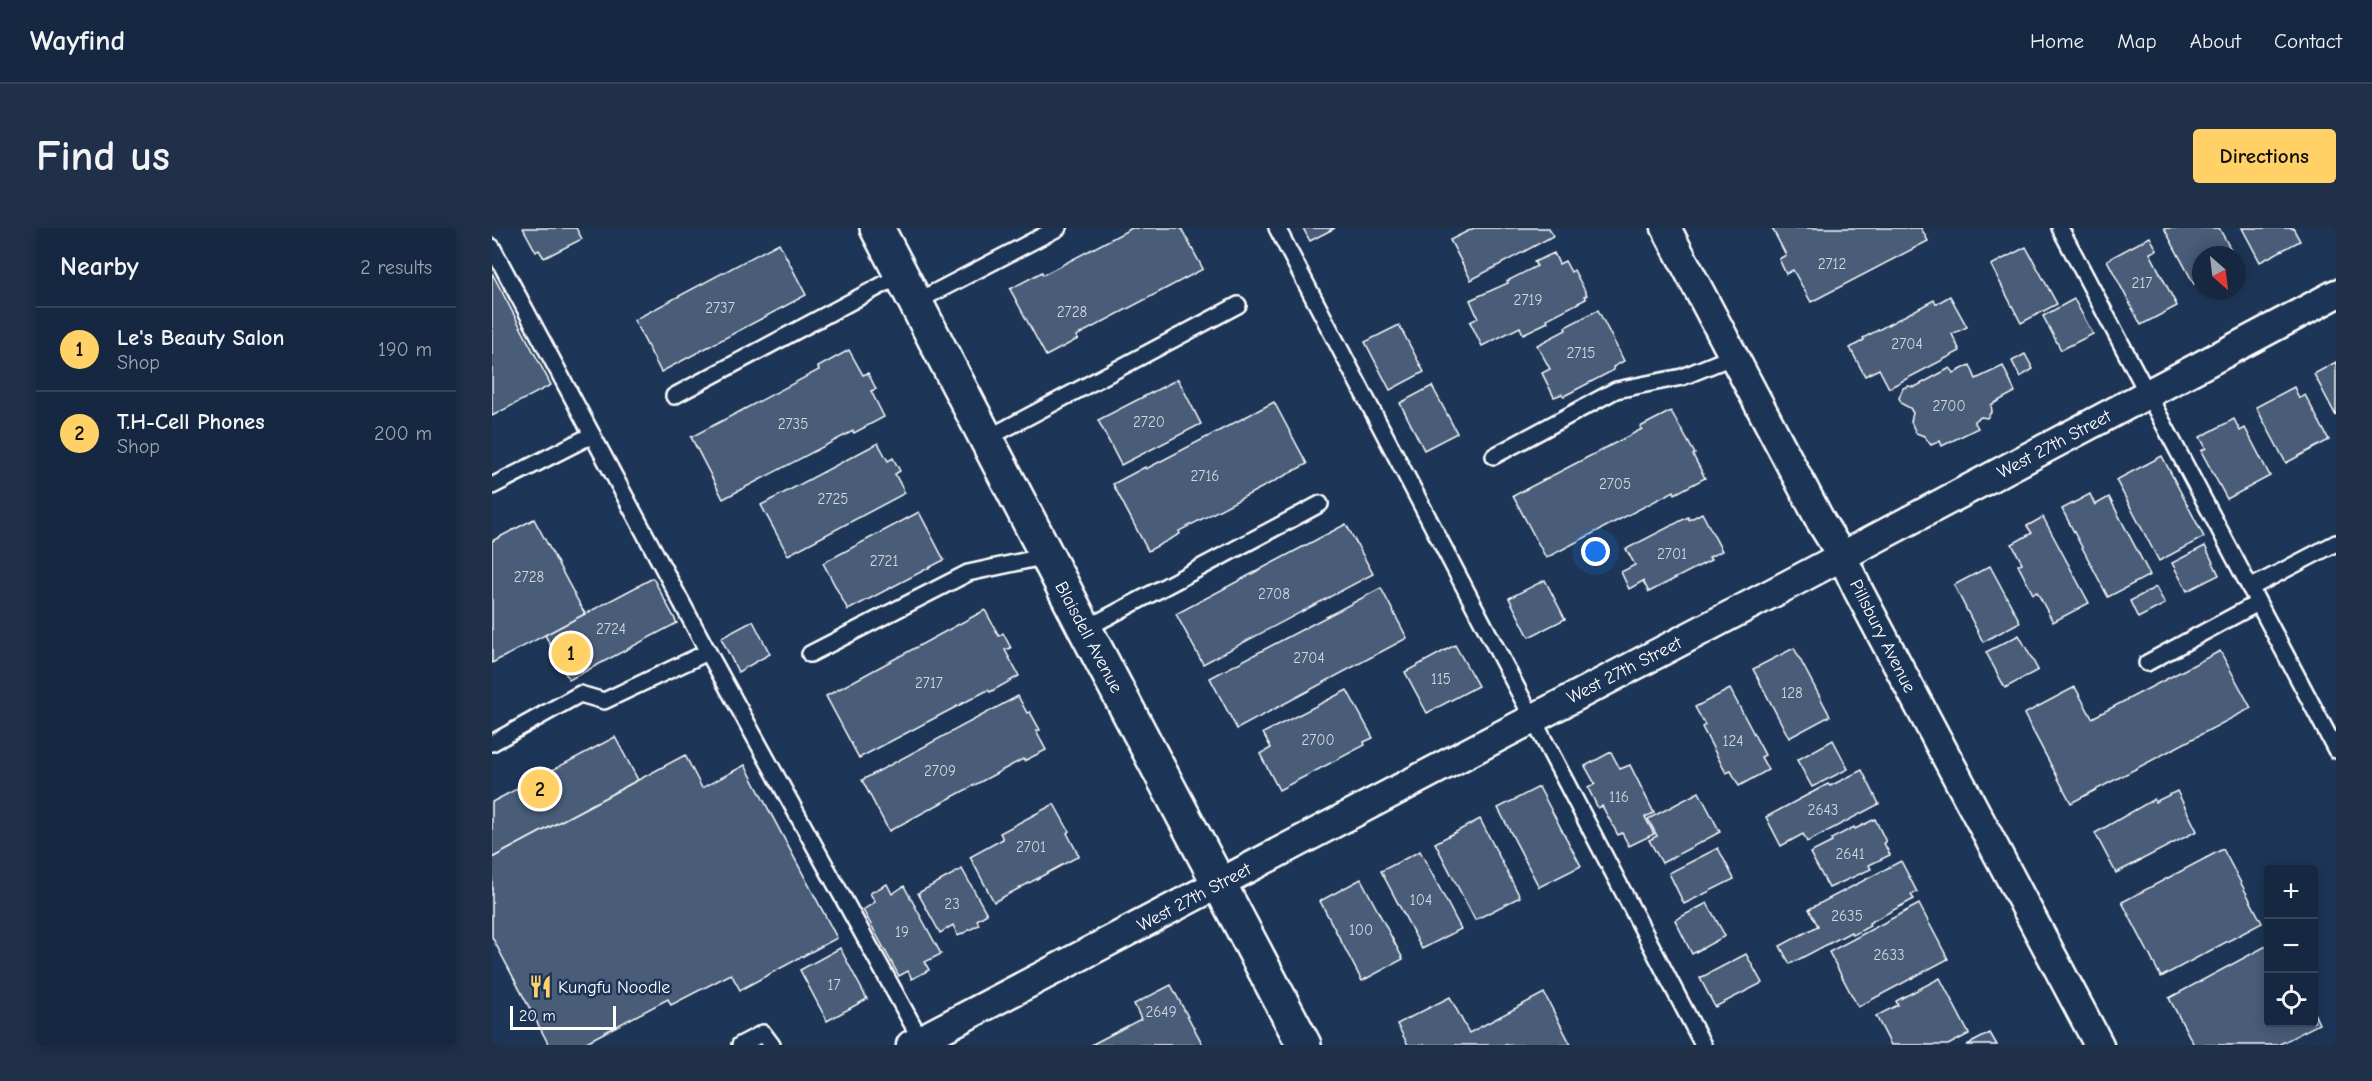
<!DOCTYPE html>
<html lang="en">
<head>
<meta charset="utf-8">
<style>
	:root { --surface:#162841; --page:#1f3048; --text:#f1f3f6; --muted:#9ea6b1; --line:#35445a; --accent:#ffd166 }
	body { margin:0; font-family:"Comic Neue",sans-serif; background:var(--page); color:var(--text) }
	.controls { position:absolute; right:18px; bottom:18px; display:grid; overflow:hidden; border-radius:6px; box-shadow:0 3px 15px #0003 }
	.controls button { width:54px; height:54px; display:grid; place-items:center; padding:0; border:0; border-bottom:2px solid var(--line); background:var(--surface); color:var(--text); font:30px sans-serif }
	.compass { position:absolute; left:1700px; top:18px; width:54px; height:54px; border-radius:50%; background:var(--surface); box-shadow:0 3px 15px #0003; rotate:152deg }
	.scale { position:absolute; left:18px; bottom:15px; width:106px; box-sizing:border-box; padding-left:6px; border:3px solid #fff; border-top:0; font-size:16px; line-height:21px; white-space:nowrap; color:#fff; -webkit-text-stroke:4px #1d3557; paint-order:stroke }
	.you { position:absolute; left:1104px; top:324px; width:21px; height:21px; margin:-15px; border:4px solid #fff; border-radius:50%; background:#1a73e8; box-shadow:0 0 0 9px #1a73e833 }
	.badge { display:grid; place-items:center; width:39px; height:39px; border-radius:50%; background:var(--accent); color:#111; font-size:20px; font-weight:700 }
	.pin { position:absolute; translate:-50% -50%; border:3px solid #fff; box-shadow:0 2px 6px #0006 }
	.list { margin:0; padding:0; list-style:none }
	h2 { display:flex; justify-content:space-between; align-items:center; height:78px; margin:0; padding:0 24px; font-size:26px }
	h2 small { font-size:20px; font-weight:400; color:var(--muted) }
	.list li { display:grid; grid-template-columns:39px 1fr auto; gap:18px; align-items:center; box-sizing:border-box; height:84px; padding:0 24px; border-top:2px solid var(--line) }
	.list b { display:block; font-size:22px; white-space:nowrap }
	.list p { margin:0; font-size:20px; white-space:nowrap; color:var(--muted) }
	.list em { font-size:20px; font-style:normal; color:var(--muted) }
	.icon { flex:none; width:33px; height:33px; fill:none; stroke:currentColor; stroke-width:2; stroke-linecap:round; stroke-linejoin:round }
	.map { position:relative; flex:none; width:1844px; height:817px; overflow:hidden; border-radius:6px }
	header { display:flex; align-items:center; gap:36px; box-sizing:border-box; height:84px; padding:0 30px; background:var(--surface); border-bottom:2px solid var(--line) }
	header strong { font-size:28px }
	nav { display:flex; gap:33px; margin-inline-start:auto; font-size:21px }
	.intro { display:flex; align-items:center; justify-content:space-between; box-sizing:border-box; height:144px; padding:0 36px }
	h1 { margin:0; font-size:42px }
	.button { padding:15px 27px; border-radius:6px; background:var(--accent); color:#111; font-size:21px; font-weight:700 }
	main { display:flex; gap:36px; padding:0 36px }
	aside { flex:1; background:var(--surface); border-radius:6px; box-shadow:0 3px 15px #0003 }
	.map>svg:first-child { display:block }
	.building { fill:#4a5d79; stroke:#fff; stroke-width:1.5 }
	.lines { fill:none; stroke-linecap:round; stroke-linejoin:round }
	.lane-casing { stroke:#fff; stroke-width:20 }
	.street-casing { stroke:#fff; stroke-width:33 }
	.secondary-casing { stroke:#fff; stroke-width:38 }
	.lane { stroke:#1d3557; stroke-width:15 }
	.street { stroke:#1d3557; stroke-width:28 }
	.secondary { stroke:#1d3557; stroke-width:33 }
	.labels { text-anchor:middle; stroke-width:5; stroke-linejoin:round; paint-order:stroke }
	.number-label { font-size:15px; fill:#d2d6de }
	.street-label { font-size:18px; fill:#fff; stroke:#1d3557 }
	.poi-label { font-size:18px; fill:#fff; stroke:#1d3557; text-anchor:start }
</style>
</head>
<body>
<header>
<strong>Wayfind</strong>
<nav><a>Home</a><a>Map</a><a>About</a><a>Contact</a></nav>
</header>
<div class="intro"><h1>Find us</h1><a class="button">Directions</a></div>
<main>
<aside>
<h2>Nearby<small>2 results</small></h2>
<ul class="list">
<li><span class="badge">1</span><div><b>Le's Beauty Salon</b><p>Shop</p></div><em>190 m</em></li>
<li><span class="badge">2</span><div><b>T.H-Cell Phones</b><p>Shop</p></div><em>200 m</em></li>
</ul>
</aside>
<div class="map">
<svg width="1844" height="817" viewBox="0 0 1844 817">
	<rect width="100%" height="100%" fill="#1d3557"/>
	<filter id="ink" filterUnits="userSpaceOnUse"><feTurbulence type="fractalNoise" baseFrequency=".0167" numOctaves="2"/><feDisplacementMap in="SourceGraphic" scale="12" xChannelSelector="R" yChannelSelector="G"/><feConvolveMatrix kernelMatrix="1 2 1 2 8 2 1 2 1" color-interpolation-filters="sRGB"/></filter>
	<g filter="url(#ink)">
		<g class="building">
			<path d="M31,0H84L90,11L52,30L47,22L44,24Z"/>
			<path d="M640,0H689L711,41L584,108L586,111L554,128L518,61L550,44L551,47Z"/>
			<path d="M811,0H843L818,13Z"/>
			<path d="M982,0H1057L1061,8L979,52L958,12Z"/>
			<path d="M1280,0H1429L1436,13L1319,74L1301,42L1294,46L1287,31L1294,27Z"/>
			<path d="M1672,0H1727L1742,27H1709V53L1702,56Z"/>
			<path d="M1750,0H1801L1808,13L1768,34Z"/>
			<path d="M1658,9L1665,22L1658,25L1685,78L1649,97L1615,32Z"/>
			<path d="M287,15L314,67L169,144L142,92Z"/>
			<path d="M1534,19L1565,76L1529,95L1499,37Z"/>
			<path d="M1062,25L1067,36L1073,33L1079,44L1082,42L1095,67L1092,68L1094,71L1055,91L1056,94L1031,106L1028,99L990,118L978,94L986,90L978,72L1016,55L1015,53L1045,38L1042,34Z"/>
			<path d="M1745,33L1751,45L1745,48Z"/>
			<path d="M0,45L59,157L0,188Z"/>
			<path d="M1458,68L1475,99L1460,106L1468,123L1397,160L1387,141L1373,148L1358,120L1372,112L1371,110L1442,72L1444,76Z"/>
			<path d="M1582,71L1601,106L1569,122L1551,88Z"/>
			<path d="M1106,82L1132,133L1121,139L1122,142L1072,168L1070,166L1062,169L1050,145L1058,141L1045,117L1074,102L1073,99Z"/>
			<path d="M907,97L932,144L898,162L873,114Z"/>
			<path d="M357,122L371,147L376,145L384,161L379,163L392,189L362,205L361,203L231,271L199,209L327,142L326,139Z"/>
			<path d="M1533,126L1541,141L1528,149L1520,133Z"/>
			<path d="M1844,134V188L1822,146Z"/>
			<path d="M1478,137L1484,151L1511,138L1523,164L1499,177L1500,183L1495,190L1489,189L1482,193L1486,200L1450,218L1448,213L1439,217L1432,208L1424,205L1419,194L1421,185L1418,180L1410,176L1407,170L1411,160L1416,158L1423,159L1458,140L1462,145Z"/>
			<path d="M686,151L709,196L629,237L606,192Z"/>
			<path d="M940,158L965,205L932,222L908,175Z"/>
			<path d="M1802,159L1807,170L1813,167L1837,212L1794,235L1764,179Z"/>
			<path d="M782,174L815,236L687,303L688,306L656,323L621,256L653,239L654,241Z"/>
			<path d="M1179,183L1203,226L1201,227L1213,250L1183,266L1182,263L1054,330L1021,268L1150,201L1148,199Z"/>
			<path d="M1742,191L1748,203L1753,200L1778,248L1735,271L1709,223L1714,220L1708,209Z"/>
			<path d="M386,215L396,233L401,230L408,243L403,246L413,265L296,327L269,277Z"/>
			<path d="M1670,228L1712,309L1667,333L1624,252Z"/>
			<path d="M1598,266L1603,277L1617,269L1658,347L1616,369L1570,281Z"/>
			<path d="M427,284L452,332L356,382L331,335Z"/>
			<path d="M1210,285L1230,323L1217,329L1219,332L1157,364L1151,353L1137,361L1129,344L1143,337L1134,321L1196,289L1197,292Z"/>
			<path d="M1551,289L1597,375L1561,394L1545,364L1541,366L1526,337L1530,335L1520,316L1540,305L1535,298Z"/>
			<path d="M42,291L93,386L0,435V313Z"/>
			<path d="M854,296L881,346L711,436L684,386Z"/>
			<path d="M1713,318L1727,347L1695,363L1680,335Z"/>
			<path d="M1498,338L1528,394L1491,414L1462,357Z"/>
			<path d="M161,350L185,395L77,452L53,407Z"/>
			<path d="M1053,352L1073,391L1037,409L1017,370Z"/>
			<path d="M1664,359L1673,376L1646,390L1638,373Z"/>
			<path d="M889,360L915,410L745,501L718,450Z"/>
			<path d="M493,382L507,408L511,405L519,420L513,422L527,448L498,464L496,462L367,530L334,468Z"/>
			<path d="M261,393L278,426L246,444L229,410Z"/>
			<path d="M1527,407L1546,442L1513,460L1494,424Z"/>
			<path d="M963,417L986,458L935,485L913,444Z"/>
			<path d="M1302,420L1338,488L1297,510L1261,441Z"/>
			<path d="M1728,423L1759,480L1579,575L1532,486L1583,459L1600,490Z"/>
			<path d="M1238,461L1273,527L1269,529L1276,542L1247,558L1239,543L1234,545L1210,499L1213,497L1203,479Z"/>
			<path d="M855,462L881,510L872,514L873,517L787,562L768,526L779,520L771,505Z"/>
			<path d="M526,468L535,485L538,484L548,502L544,503L554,522L532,533L531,531L397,603L370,552Z"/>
			<path d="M123,509L146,552L0,630V574Z"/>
			<path d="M1341,512L1356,541L1320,559L1305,532Z"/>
			<path d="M1119,524L1128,541L1138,537L1162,585L1153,589L1162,606L1137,618L1130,605L1126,607L1110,578L1106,580L1096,560L1103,556L1093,538Z"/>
			<path d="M193,527L210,560L253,537L345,710L248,762L239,746L179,777L176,771L89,817H57L0,709V630Z"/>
			<path d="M1370,542L1387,576L1315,614L1311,606L1289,618L1274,589L1336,556L1338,558Z"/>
			<path d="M1047,559L1089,638L1047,659L1006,580Z"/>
			<path d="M1685,563L1705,603L1624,645L1603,605L1662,571L1663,574Z"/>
			<path d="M1207,564L1228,604L1170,635L1157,612L1165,608L1156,591Z"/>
			<path d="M562,576L577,603L575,605L587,628L502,674L478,629L511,611L508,605Z"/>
			<path d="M988,591L1028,669L983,692L943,615Z"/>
			<path d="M1383,591L1394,614L1392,615L1398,627L1377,637L1379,641L1337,660L1318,625L1340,614L1339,611L1362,599L1363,601Z"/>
			<path d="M1226,620L1242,651L1192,676L1177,645Z"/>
			<path d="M1731,621L1770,695L1669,749L1630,674Z"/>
			<path d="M928,623L969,701L930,721L889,643Z"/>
			<path d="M1409,633L1425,664L1419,667L1422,671L1377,695L1378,698L1361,707L1359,704L1298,736L1288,718L1326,698L1317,681Z"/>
			<path d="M470,641L495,686L485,692L487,697L466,708L461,697L448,705L426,665Z"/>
			<path d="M869,651L911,731L870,753L828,673Z"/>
			<path d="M395,656L400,666L412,658L449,726L433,734L437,742L420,751L416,743L407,748L371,682L383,674L378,665Z"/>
			<path d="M1215,675L1233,708L1200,726L1183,692Z"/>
			<path d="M1427,676L1456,731L1366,779L1337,724Z"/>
			<path d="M1776,717V794H1822V785L1827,796L1786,817H1702L1677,770Z"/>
			<path d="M348,720L375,771L335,793L308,742Z"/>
			<path d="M1254,726L1270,755L1223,779L1208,750Z"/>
			<path d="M1448,750L1477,806L1456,817H1399L1384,788L1406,777L1404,773Z"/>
			<path d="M679,757L711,817H599L649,791L642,776Z"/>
			<path d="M1052,765L1079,817H916L905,796L958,769L977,805Z"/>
			<path d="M1498,805L1505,817H1475Z"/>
		</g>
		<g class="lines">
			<defs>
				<g id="lane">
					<path d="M785,0L1211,817"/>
					<path d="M1568,0L1844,522"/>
					<path d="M0,19L216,424L429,812"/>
					<path d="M424,74L566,0"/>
					<path d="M182,168L409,47"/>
					<path d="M494,211L746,77"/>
					<path d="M1002,228L1124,162L1190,149L1242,128"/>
					<path d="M0,258L100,207"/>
					<path d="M1758,360L1844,315"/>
					<path d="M593,401L828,276"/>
					<path d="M318,426L476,345L555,328"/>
					<path d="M1655,435L1766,375"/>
					<path d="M0,515L88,466L112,473L216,424"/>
					<path d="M248,817L271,805L280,817"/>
				</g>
				<g id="street">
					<path d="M1174,0L1329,294L1350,328L1366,362L1607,817"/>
					<path d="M419,817L1292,359L1844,66"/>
				</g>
				<path id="secondary" d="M385,0L593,401L812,817"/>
			</defs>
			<use href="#lane" class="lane-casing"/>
			<use href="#street" class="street-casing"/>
			<use href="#secondary" class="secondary-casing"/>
			<use href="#lane" class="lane"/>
			<use href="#street" class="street"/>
			<use href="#secondary" class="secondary"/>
		</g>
	</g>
	<defs>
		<symbol id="restaurant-bare" viewBox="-9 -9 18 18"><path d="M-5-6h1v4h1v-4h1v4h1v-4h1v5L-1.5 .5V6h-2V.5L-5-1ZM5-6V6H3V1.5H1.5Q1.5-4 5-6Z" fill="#ffd166" stroke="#1d3557" stroke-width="2.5" paint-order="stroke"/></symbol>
	</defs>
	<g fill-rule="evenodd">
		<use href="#restaurant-bare" x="32" y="742" width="33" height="33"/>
	</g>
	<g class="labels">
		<g class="number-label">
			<text x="1340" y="41">2712</text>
			<text x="1650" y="60">217</text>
			<text x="1036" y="77">2719</text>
			<text x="228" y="85">2737</text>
			<text x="580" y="89">2728</text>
			<text x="1415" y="121">2704</text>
			<text x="1089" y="130">2715</text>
			<text x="1457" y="183">2700</text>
			<text x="657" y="199">2720</text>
			<text x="301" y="201">2735</text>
			<text x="713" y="253">2716</text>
			<text x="1123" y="261">2705</text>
			<text x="341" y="276">2725</text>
			<text x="1180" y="331">2701</text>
			<text x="392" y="338">2721</text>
			<text x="37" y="354">2728</text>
			<text x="782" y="371">2708</text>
			<text x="119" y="406">2724</text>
			<text x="817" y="435">2704</text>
			<text x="949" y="456">115</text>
			<text x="437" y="460">2717</text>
			<text x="1300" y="470">128</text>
			<text x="826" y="517">2700</text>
			<text x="1241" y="518">124</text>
			<text x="448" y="548">2709</text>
			<text x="1127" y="574">116</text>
			<text x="1331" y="587">2643</text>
			<text x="539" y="624">2701</text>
			<text x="1358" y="631">2641</text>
			<text x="929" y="677">104</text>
			<text x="460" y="681">23</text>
			<text x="1355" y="693">2635</text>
			<text x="869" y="707">100</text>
			<text x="410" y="709">19</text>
			<text x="1397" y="732">2633</text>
			<text x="342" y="762">17</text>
			<text x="669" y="789">2649</text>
		</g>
		<g class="street-label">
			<text transform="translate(1562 216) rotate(-28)" y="6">West 27th Street</text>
			<text transform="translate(1391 408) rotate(63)" y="6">Pillsbury Avenue</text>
			<text transform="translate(597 409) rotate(62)" y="6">Blaisdell Avenue</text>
			<text transform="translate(1132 442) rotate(-27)" y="6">West 27th Street</text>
			<text transform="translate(702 669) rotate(-28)" y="6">West 27th Street</text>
		</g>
		<g class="poi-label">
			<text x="66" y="765">Kungfu Noodle</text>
		</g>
	</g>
</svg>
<div class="controls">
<button>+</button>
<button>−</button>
<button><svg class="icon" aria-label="locate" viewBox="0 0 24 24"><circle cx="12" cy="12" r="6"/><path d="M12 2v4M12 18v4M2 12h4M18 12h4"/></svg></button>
</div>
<svg class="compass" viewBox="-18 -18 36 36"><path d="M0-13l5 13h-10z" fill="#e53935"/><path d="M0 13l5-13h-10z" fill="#9ea6b1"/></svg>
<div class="scale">20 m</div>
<div class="you"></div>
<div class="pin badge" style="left:79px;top:425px">1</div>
<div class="pin badge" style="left:48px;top:561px">2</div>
</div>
</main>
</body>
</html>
